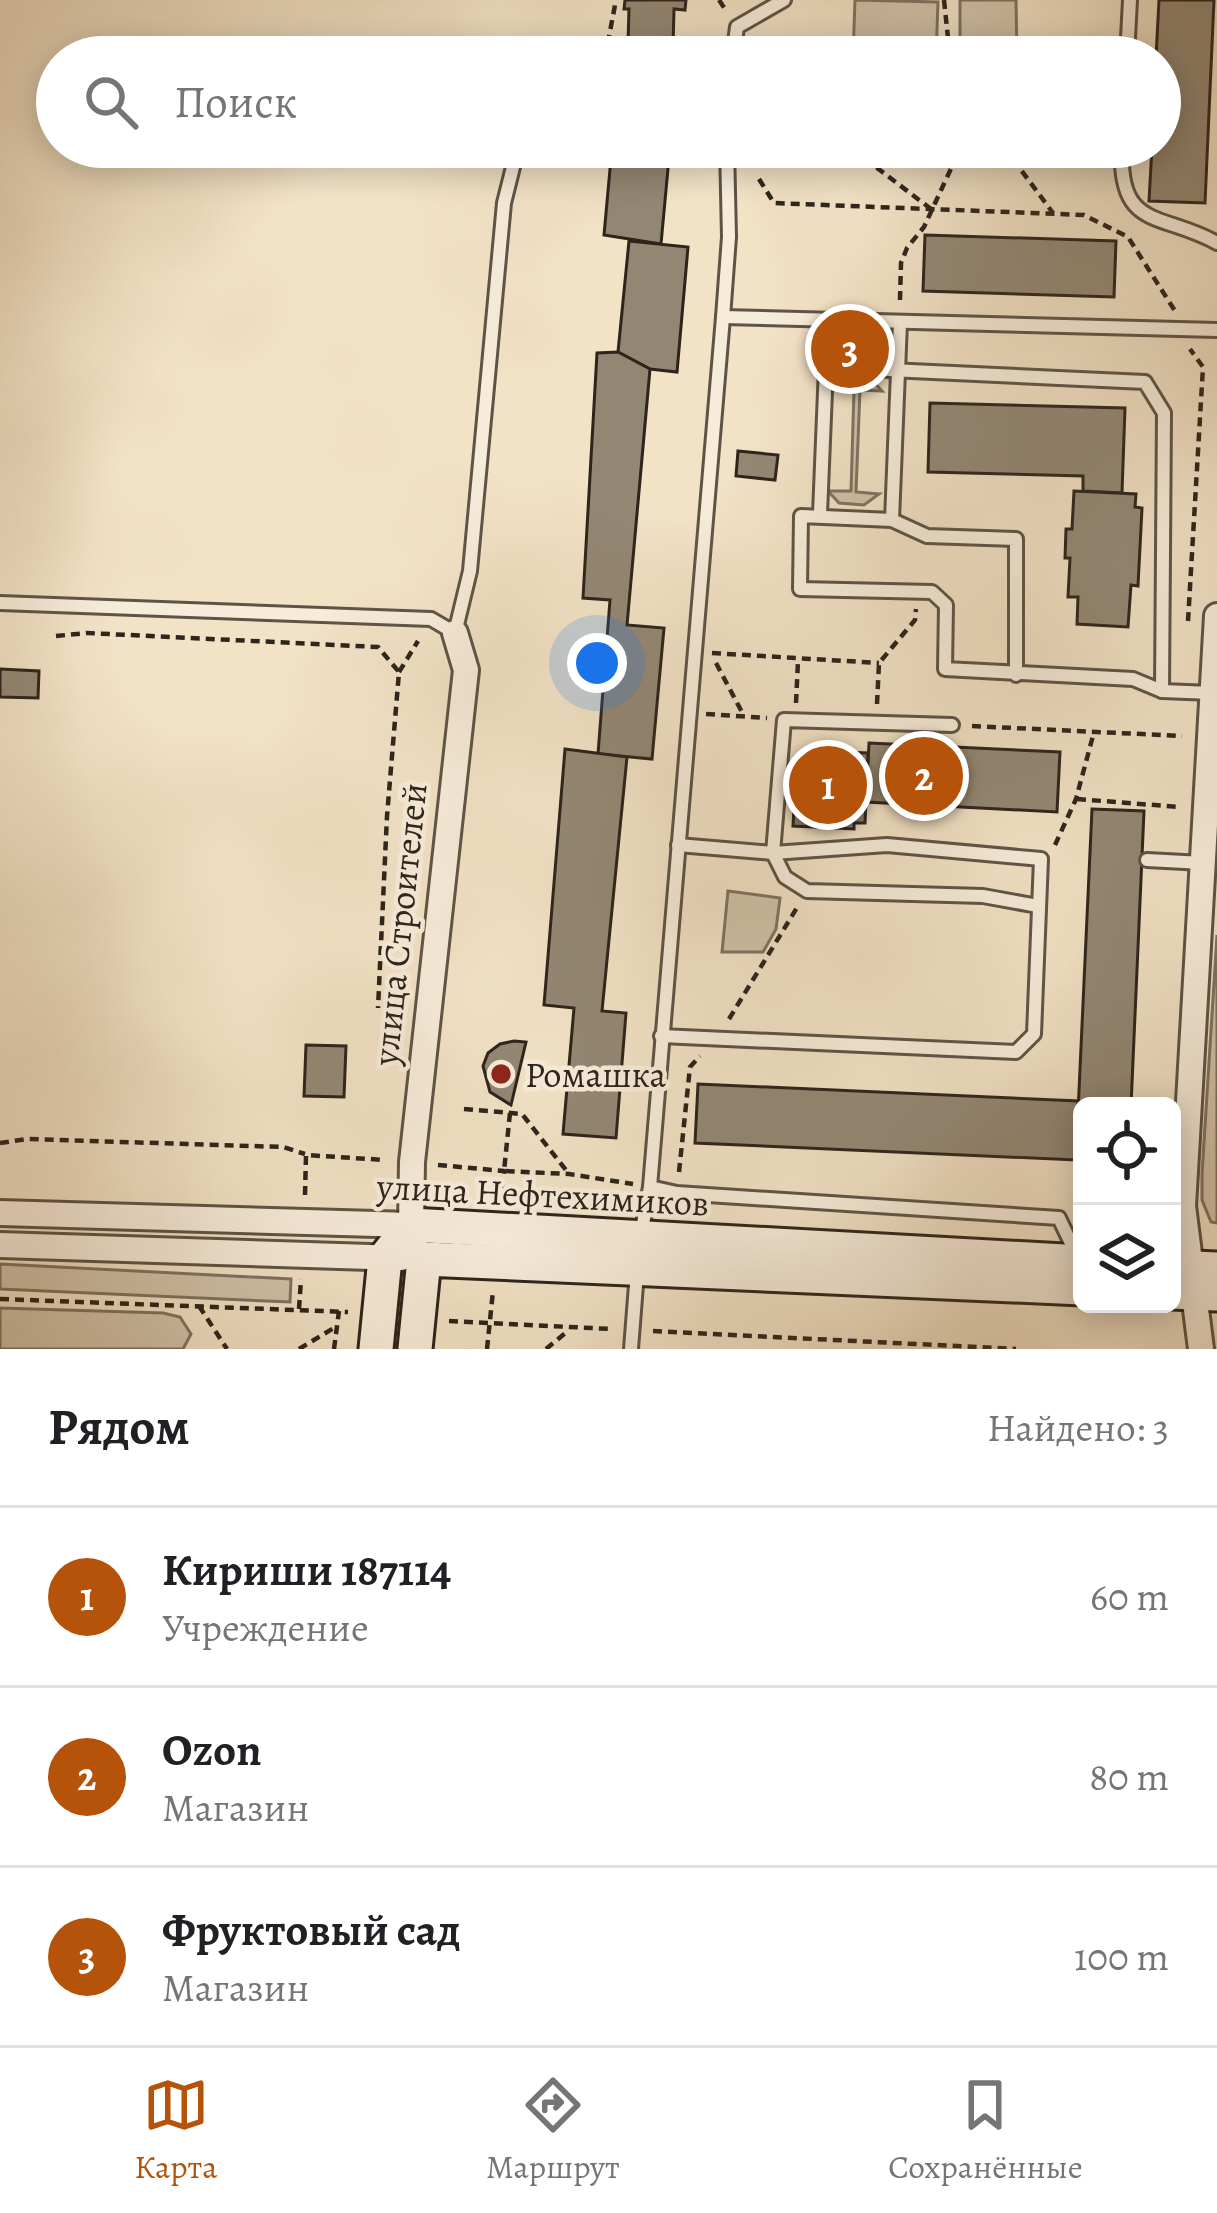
<!DOCTYPE html>
<html lang="ru">
<head>
<meta charset="utf-8">
<style>
	:root { --surface:#fff; --page:#f6f6f6; --text:#202124; --muted:#757577; --line:#e0e0e0; --accent:#b45309 }
	body { margin:0; font-family:Alegreya,serif; background:var(--page); color:var(--text) }
	.controls { position:absolute; right:36px; bottom:36px; display:grid; overflow:hidden; border-radius:18px; box-shadow:0 6px 30px #0003 }
	.controls button { width:108px; height:108px; display:grid; place-items:center; padding:0; border:0; border-bottom:3px solid var(--line); background:var(--surface); color:var(--text); font:60px sans-serif }
	.you { position:absolute; left:597px; top:663px; width:42px; height:42px; margin:-30px; border:9px solid #fff; border-radius:50%; background:#1a73e8; box-shadow:0 0 0 18px #1a73e833 }
	.badge { display:grid; place-items:center; width:78px; height:78px; border-radius:50%; background:var(--accent); color:#fff; font-size:39px; font-weight:700 }
	.pin { position:absolute; translate:-50% -50%; border:6px solid #fff; box-shadow:0 3px 12px #0006 }
	.list { margin:0; padding:0; list-style:none }
	h2 { display:flex; justify-content:space-between; align-items:center; height:156px; margin:0; padding:0 48px; font-size:51px }
	h2 small { font-size:39px; font-weight:400; color:var(--muted) }
	.list li { display:grid; grid-template-columns:78px 1fr auto; gap:36px; align-items:center; box-sizing:border-box; height:180px; padding:0 48px; border-top:3px solid var(--line) }
	.list b { display:block; font-size:45px; white-space:nowrap }
	.list p { margin:0; font-size:39px; white-space:nowrap; color:var(--muted) }
	.list em { font-size:39px; font-style:normal; color:var(--muted) }
	.icon { flex:none; width:66px; height:66px; fill:none; stroke:currentColor; stroke-width:2; stroke-linecap:round; stroke-linejoin:round }
	.map { position:relative; flex:none; width:1217px; height:1349px; overflow:hidden }
	.search { position:absolute; background:var(--surface); box-shadow:0 6px 30px #0003; left:36px; right:36px; top:36px; height:132px; display:flex; align-items:center; gap:30px; box-sizing:border-box; padding:0 42px; border-radius:66px; color:var(--muted); font-size:45px }
	.sheet { height:696px; background:var(--surface) }
	nav { display:flex; justify-content:space-around; align-items:center; box-sizing:border-box; height:168px; border-top:3px solid var(--line); background:var(--surface); font-size:33px; color:var(--muted) }
	nav a { display:grid; justify-items:center; gap:6px }
	nav .on { color:var(--accent) }
	.map>svg:first-child { display:block }
	.green { fill:#d1c2a9; stroke:#7f7362; stroke-width:3 }
	.building { fill:#938774; stroke:#2d241b; stroke-width:3 }
	.lines { fill:none; stroke-linecap:round; stroke-linejoin:round }
	.lane-casing { stroke:#5e5446; stroke-width:18 }
	.street-casing { stroke:#5e5446; stroke-width:30 }
	.secondary-casing { stroke:#2d241b; stroke-width:39 }
	.path { stroke:#2d241b; stroke-width:4.5; stroke-dasharray:9 6; stroke-linecap:butt }
	.lane { stroke:#f7ecda; stroke-width:12 }
	.street { stroke:#f7ecda; stroke-width:24 }
	.secondary { stroke:#f7ecda; stroke-width:33 }
	.poi-dot { fill:#8f2418; stroke:#f7ecda; stroke-width:4.5 }
	.labels { text-anchor:middle; stroke-width:9; stroke-linejoin:round; paint-order:stroke }
	.street-label { font-size:36px; fill:#2d241b; stroke:#f7ecda }
	.poi-label { font-size:36px; fill:#2d241b; stroke:#f7ecda; text-anchor:start }
</style>
</head>
<body>
<div class="map">
<svg width="1217" height="1349" viewBox="0 0 1217 1349">
	<rect width="100%" height="100%" fill="#f2e2c6"/>
	<filter id="stains"><feTurbulence type="fractalNoise" baseFrequency=".00167" numOctaves="4"/><feColorMatrix values="0 0 0 0 .2 0 0 0 0 .09 0 0 0 0 .02 0 0 0 .5 -.17"/></filter>
	<radialGradient id="worn" r=".72"><stop offset=".6" stop-color="#630" stop-opacity="0"/><stop offset="1" stop-color="#630" stop-opacity=".3"/></radialGradient>
	<g class="green">
		<path d="M855,0L938,2L936,57H853Z"/>
		<path d="M960,0H1016L1017,56L960,57Z"/>
		<path d="M845,378H870L882,391L860,390L856,492L879,494L864,505L839,503L828,491H851L854,390L832,389Z"/>
		<path d="M728,891L780,898L776,929L763,952H722Z"/>
		<path d="M1217,935V1223L1211,1222L1202,1200V1174Z"/>
		<path d="M0,1264L291,1279L290,1302L0,1289Z"/>
		<path d="M0,1308L163,1313L180,1317L191,1334L183,1349H0Z"/>
	</g>
	<g class="building">
		<path d="M625,0H686L685,10L674,9L673,47L628,43L629,9H624Z"/>
		<path d="M1159,0H1214L1205,203L1149,201L1152,147H1160V57H1156Z"/>
		<path d="M621,43L679,47L678,57H619Z"/>
		<path d="M612,147H670L661,244L604,235Z"/>
		<path d="M925,235L1116,241L1114,297L923,291Z"/>
		<path d="M629,241L688,247L677,372L650,369L618,352Z"/>
		<path d="M832,339L869,342L868,358L831,356Z"/>
		<path d="M618,352L650,369L627,625L664,628L652,759L598,754L610,600L583,598L597,353Z"/>
		<path d="M930,403L1125,408L1122,493L1083,491V476L928,472Z"/>
		<path d="M738,451L778,455L775,480L736,476Z"/>
		<path d="M1074,491L1136,494L1135,507L1142,508L1138,586L1131,585L1128,627L1077,624L1078,597H1068L1070,558H1065L1066,529H1072Z"/>
		<path d="M0,669L39,671L38,698L0,697Z"/>
		<path d="M869,743L1060,752L1057,812L866,802Z"/>
		<path d="M565,749L627,757L602,1011L626,1013L616,1138L563,1134L574,1008L544,1005Z"/>
		<path d="M820,751L868,753L865,823H854V829L793,826L796,770L819,771Z"/>
		<path d="M1092,809L1144,811L1131,1106H1082V1134H1077Z"/>
		<path d="M514,1041L526,1042L511,1105L490,1092L483,1066L488,1053L500,1044Z"/>
		<path d="M306,1045L346,1046L344,1097L304,1096Z"/>
		<path d="M698,1084L1078,1101L1076,1160L695,1143Z"/>
	</g>
	<g class="lines">
		<defs>
			<g id="lane">
				<path d="M733,57L737,27L784,0"/>
				<path d="M1127,57L1130,0"/>
				<path d="M1122,147C1118,231 1162,212 1217,243"/>
				<path d="M723,317L1217,330"/>
				<path d="M820,514L826,367L1145,382L1164,413L1162,691"/>
				<path d="M892,520L900,322"/>
				<path d="M0,603L431,619L455,633L470,571L504,203L518,147"/>
				<path d="M1016,675V539L927,536L892,520L801,516L800,589L932,592L946,605L945,669L1133,679L1162,691L1212,693"/>
				<path d="M952,725L784,720L773,853L785,877L807,891L983,896L1038,906"/>
				<path d="M1147,860L1203,863"/>
				<path d="M661,1036L1016,1052L1034,1034L1041,859L887,845L773,853L678,845"/>
				<path d="M650,1187L677,1193L1059,1218L1078,1258"/>
				<path d="M641,1234L650,1187L723,317L729,237L727,147"/>
				<path d="M631,1349L637,1272"/>
			</g>
			<g id="street">
				<path d="M0,1213L411,1225"/>
				<path d="M416,1237L411,1225L412,1162L466,670L455,633"/>
				<path d="M0,1245L401,1258"/>
				<path d="M1201,1349L1183,1206L1217,616"/>
			</g>
			<g id="secondary">
				<path d="M1172,1267L1217,1269"/>
				<path d="M1172,1292L1217,1294"/>
				<path d="M376,1349L385,1258L411,1225L1082,1262"/>
				<path d="M415,1349L424,1259L1082,1288"/>
			</g>
		</defs>
		<use href="#lane" class="lane-casing"/>
		<use href="#street" class="street-casing"/>
		<use href="#secondary" class="secondary-casing"/>
		<g class="path">
			<path d="M719,0L727,12"/>
			<path d="M944,0L950,57"/>
			<path d="M601,57L607,47L616,0"/>
			<path d="M845,147L847,161L872,164L931,209"/>
			<path d="M1004,147L1053,213"/>
			<path d="M759,179L774,203L1084,215L1128,237L1175,311"/>
			<path d="M900,300L901,263L907,248L924,227L961,147"/>
			<path d="M1188,621L1203,367L1190,349"/>
			<path d="M56,636L87,633L378,647L399,672L387,816L378,1008"/>
			<path d="M712,653L879,663"/>
			<path d="M716,663L744,716"/>
			<path d="M399,672L418,641"/>
			<path d="M796,703L798,661"/>
			<path d="M877,704L879,663L915,620L916,609"/>
			<path d="M706,714L767,718"/>
			<path d="M972,726L1182,736"/>
			<path d="M1077,799L1179,807"/>
			<path d="M1055,845L1076,799L1094,732"/>
			<path d="M729,1019L798,906"/>
			<path d="M464,1109L522,1114L569,1174"/>
			<path d="M510,1113L504,1171L569,1174L633,1184"/>
			<path d="M0,1143L27,1139L283,1147L305,1154"/>
			<path d="M438,1165L504,1171L500,1202"/>
			<path d="M679,1172L690,1067L700,1056"/>
			<path d="M305,1195L306,1155L385,1160"/>
			<path d="M0,1299L348,1312"/>
			<path d="M199,1306L227,1349"/>
			<path d="M299,1309L301,1279"/>
			<path d="M449,1321L611,1329"/>
			<path d="M653,1331L1016,1349"/>
			<path d="M299,1349L337,1326"/>
			<path d="M334,1349L339,1311"/>
			<path d="M487,1349L493,1291"/>
			<path d="M546,1349L569,1330"/>
		</g>
		<use href="#lane" class="lane"/>
		<use href="#street" class="street"/>
		<use href="#secondary" class="secondary"/>
	</g>
	<circle class="poi-dot" cx="501" cy="1074" r="12"/>
	<g class="labels">
		<g class="street-label">
			<text transform="translate(399 924) rotate(-84)" y="13">улица Строителей</text>
			<text transform="translate(543 1194) rotate(3)" y="13">улица Нефтехимиков</text>
		</g>
		<g class="poi-label">
			<text x="525" y="1087">Ромашка</text>
		</g>
	</g>
	<rect width="100%" height="100%" filter="url(#stains)"/>
	<rect width="100%" height="100%" fill="url(#worn)"/>
</svg>
<div class="controls">
<button><svg class="icon" aria-label="locate" viewBox="0 0 24 24"><circle cx="12" cy="12" r="6"/><path d="M12 2v4M12 18v4M2 12h4M18 12h4"/></svg></button>
<button><svg class="icon" aria-label="layers" viewBox="0 0 24 24"><path d="M12 4l9 5-9 5-9-5zM3 14l9 5 9-5"/></svg></button>
</div>
<div class="you"></div>
<div class="pin badge" style="left:828px;top:785px">1</div>
<div class="pin badge" style="left:924px;top:776px">2</div>
<div class="pin badge" style="left:850px;top:349px">3</div>
<div class="search"><svg class="icon" aria-label="search" viewBox="0 0 24 24"><circle cx="10" cy="10" r="6"/><path d="M15 15l6 6"/></svg>Поиск</div>
</div>
<section class="sheet">
<h2>Рядом<small>Найдено: 3</small></h2>
<ul class="list">
<li><span class="badge">1</span><div><b>Кириши 187114</b><p>Учреждение</p></div><em>60 m</em></li>
<li><span class="badge">2</span><div><b>Ozon</b><p>Магазин</p></div><em>80 m</em></li>
<li><span class="badge">3</span><div><b>Фруктовый сад</b><p>Магазин</p></div><em>100 m</em></li>
</ul>
</section>
<nav>
<a class="on"><svg class="icon" aria-label="map" viewBox="0 0 24 24"><path d="M3 6l6-2 6 2 6-2v14l-6 2-6-2-6 2zM9 4v14M15 6v14"/></svg>Карта</a>
<a><svg class="icon" aria-label="directions" viewBox="0 0 24 24"><path d="M12 3l9 9-9 9-9-9zM9 14v-3h6M13 9l2 2-2 2"/></svg>Маршрут</a>
<a><svg class="icon" aria-label="saved" viewBox="0 0 24 24"><path d="M7 4h10v16l-5-4-5 4z"/></svg>Сохранённые</a>
</nav>
</body>
</html>
